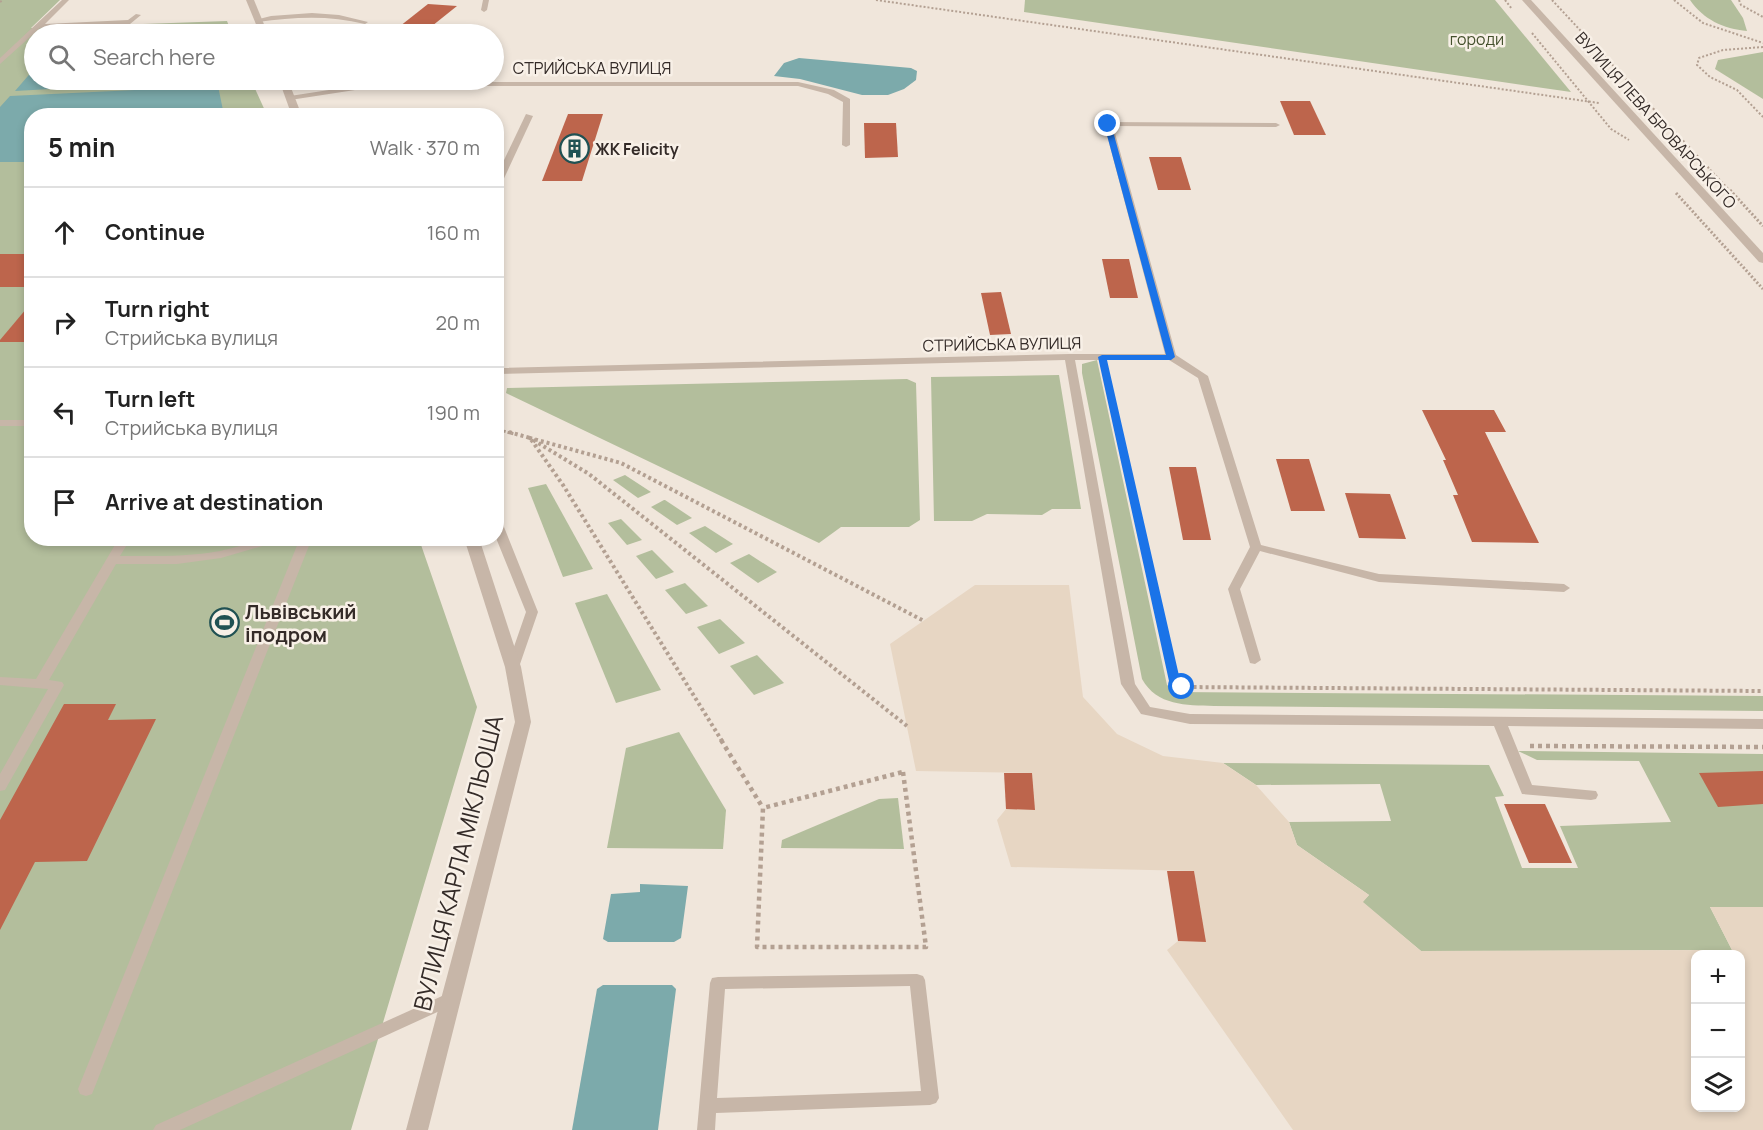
<!DOCTYPE html>
<html lang="en">
<head>
<meta charset="utf-8">
<style>
	:root { --surface:#fff; --page:#f2f2f2; --text:#222; --muted:#767676; --line:#e0e0e0 }
	body { margin:0; font-family:Manrope,sans-serif; background:var(--page); color:var(--text) }
	.controls { position:absolute; right:18px; bottom:18px; display:grid; overflow:hidden; border-radius:12px; box-shadow:0 3px 9px #0003 }
	.controls button { width:54px; height:54px; display:grid; place-items:center; padding:0; border:0; border-bottom:2px solid var(--line); background:var(--surface); color:var(--text); font:30px sans-serif }
	.stop { position:absolute; width:18px; height:18px; margin:-14px; border:4px solid #1a73e8; border-radius:50%; background:#fff }
	.stop.end { background:#1a73e8; border-color:#fff; box-shadow:0 2px 6px #0008 }
	.list { margin:0; padding:0; list-style:none }
	h2 { display:flex; justify-content:space-between; align-items:center; height:78px; margin:0; padding:0 24px; font-size:26px }
	h2 small { font-size:20px; font-weight:400; color:var(--muted) }
	.list li { display:grid; grid-template-columns:39px 1fr auto; gap:18px; align-items:center; box-sizing:border-box; height:90px; padding:0 24px; border-top:2px solid var(--line) }
	.list b { display:block; font-size:22px; white-space:nowrap }
	.list p { margin:0; font-size:20px; white-space:nowrap; color:var(--muted) }
	.list em { font-size:20px; font-style:normal; color:var(--muted) }
	.icon { flex:none; width:33px; height:33px; fill:none; stroke:currentColor; stroke-width:2; stroke-linecap:round; stroke-linejoin:round }
	.map { position:relative; flex:none; width:1763px; height:1130px; overflow:hidden }
	.search { position:absolute; background:var(--surface); box-shadow:0 3px 9px #0003; left:24px; top:24px; width:480px; height:66px; display:flex; align-items:center; gap:15px; box-sizing:border-box; padding:0 21px; border-radius:33px; color:var(--muted); font-size:22px }
	.panel { position:absolute; background:var(--surface); box-shadow:0 3px 9px #0003; left:24px; top:108px; width:480px; height:438px; border-radius:24px }
	.map>svg:first-child { display:block }
	.green { fill:#b3be9c }
	.plaza { fill:#e7d6c3; fill-rule:evenodd }
	.water { fill:#7caaab }
	.building { fill:#bd654c }
	.lines { fill:none; stroke-linecap:round; stroke-linejoin:round }
	.path-far3 { stroke:#b3a092; stroke-width:2; stroke-dasharray:2 2; stroke-linecap:butt }
	.path-far2 { stroke:#b3a092; stroke-width:3; stroke-dasharray:2 2; stroke-linecap:butt }
	.path-far1 { stroke:#b3a092; stroke-width:4; stroke-dasharray:3 3; stroke-linecap:butt }
	.path { stroke:#b3a092; stroke-width:4.5; stroke-dasharray:4 4; stroke-linecap:butt }
	.service { fill:#c7b6a8; fill-rule:evenodd }
	.minor { fill:#c7b6a8; fill-rule:evenodd }
	.route { fill:#1a73e8 }
	.labels { text-anchor:middle; stroke-width:5; stroke-linejoin:round; paint-order:stroke }
	.far-park-label { font-size:16px; fill:#45512d; stroke:#f8f0e7 }
	.far-street-label { font-size:16px; fill:#342b28; stroke:#f8f0e7 }
	.far-poi-label { font-size:16px; font-weight:bold; fill:#342b28; stroke:#f8f0e7; text-anchor:start }
	.poi-label { font-size:20px; font-weight:bold; fill:#342b28; stroke:#f8f0e7; text-anchor:start }
	.near-street-label { font-size:24px; fill:#342b28; stroke:#f8f0e7 }
</style>
</head>
<body>
<div class="map">
<svg width="1763" height="1130" viewBox="0 0 1763 1130">
	<rect width="100%" height="100%" fill="#f0e6db"/>
	<g class="green">
		<path d="M0,0H60L31,28L227,21L232,34H34V80H251L267,115L32,116V538L419,539L477,707L351,1130H0Z"/>
		<path d="M1025,0H1495L1571,92L1024,12Z"/>
		<path d="M1690,0H1731L1743,18L1747,31C1723,29 1703,19 1690,0Z"/>
		<path d="M1763,52V99L1715,69L1718,60Z"/>
		<path d="M1097,360L1167,685L1176,692L1763,696V711L1214,706C1186,705 1157,706 1142,679L1082,373V364Z"/>
		<path d="M1059,375L1081,509H1052L1042,515L987,514L972,521H934L931,377Z"/>
		<path d="M907,379L916,383L920,520L909,527H841L819,543L506,393L507,388Z"/>
		<path d="M625,475L651,492L638,498L613,480Z"/>
		<path d="M546,484L593,569L563,577L528,488Z"/>
		<path d="M664,500H665L692,518L677,525L651,507Z"/>
		<path d="M621,519L642,540L627,545L608,523Z"/>
		<path d="M705,526L733,544L716,553L689,533Z"/>
		<path d="M652,550L674,572L656,579L636,556Z"/>
		<path d="M749,554L777,572L758,583L730,563Z"/>
		<path d="M685,583L708,606L686,614L665,590Z"/>
		<path d="M607,594L661,690L616,703L575,603Z"/>
		<path d="M720,619L745,643L719,654L697,627Z"/>
		<path d="M757,655L784,683L754,695L730,666Z"/>
		<path d="M679,732L726,810L723,849L607,848L626,748Z"/>
		<path d="M1518,751L1763,754V907H1710L1732,950L1421,951L1362,902L1369,895L1297,845L1289,822L1391,821L1380,784L1256,785L1223,763L1489,765L1504,796L1495,797L1522,868H1578L1560,826L1671,822L1639,761L1537,760Z"/>
		<path d="M898,798L904,849L781,848L782,840L879,799Z"/>
	</g>
	<path class="plaza" d="M975,585H1069L1083,697L1117,734L1163,756L1223,763L1256,785L1289,822L1297,845L1369,895L1363,902L1421,951L1732,950L1710,907H1763V1130H1293L1167,950L1178,941L1205,942L1194,871L1011,867L997,820L1006,809H1034L1031,773L916,771L890,644ZM1696,954H1740V1108H1696Z"/>
	<g class="water">
		<path d="M799,58L911,68L917,71L916,80L904,89L888,95H862L800,79L774,76L784,63Z"/>
		<path d="M34,69V80H213L15,91Z"/>
		<path d="M218,86L224,115L32,116L31,162H0V107L10,96Z"/>
		<path d="M640,884L688,886L681,938L674,942H608L603,939L611,894L640,892Z"/>
		<path d="M603,985H672L676,989L658,1130H572L597,989Z"/>
	</g>
	<g class="building">
		<path d="M428,4L457,6L422,34H390Z"/>
		<path d="M1280,101H1310L1326,135H1294Z"/>
		<path d="M568,114H603L582,181H542Z"/>
		<path d="M864,123H896L898,157L865,158Z"/>
		<path d="M1149,157H1181L1191,190H1158Z"/>
		<rect x="0" y="254" width="32" height="33"/>
		<path d="M1102,259H1129L1138,298H1110Z"/>
		<path d="M1001,292L1011,334L990,335L981,293Z"/>
		<path d="M32,302V342H0V340Z"/>
		<path d="M1422,410H1494L1506,432H1485L1539,543L1472,542L1453,495H1458L1443,460H1446Z"/>
		<path d="M1276,459H1309L1325,511H1291Z"/>
		<path d="M1169,467H1196L1211,540H1183Z"/>
		<path d="M1345,493L1390,494L1406,539L1359,538Z"/>
		<path d="M64,704H116L108,720L156,719L87,861L35,862L0,930V820Z"/>
		<path d="M1763,771V804L1718,807L1699,773Z"/>
		<path d="M1004,773H1032L1035,810L1006,809Z"/>
		<path d="M1504,804H1545L1572,863H1529Z"/>
		<path d="M1167,871H1194L1206,942L1178,941Z"/>
	</g>
	<g class="lines">
		<g class="path-far3">
			<path d="M876,0L1599,103"/>
			<path d="M1505,0L1512,9"/>
			<path d="M1552,0L1731,192"/>
			<path d="M1674,0L1703,23L1763,43"/>
			<path d="M1739,0L1741,5L1763,17"/>
			<path d="M0,2L3,0"/>
			<path d="M1532,33L1611,129L1629,140"/>
			<path d="M1763,47L1723,50L1699,58L1697,65L1710,77L1737,90L1763,117"/>
		</g>
		<g class="path-far2">
			<path d="M1730,190L1763,226"/>
			<path d="M1676,193L1763,289"/>
			<path d="M1105,371L1119,434"/>
			<path d="M496,429L514,434"/>
		</g>
		<g class="path-far1">
			<path d="M509,432L530,438L563,485L722,741"/>
			<path d="M1119,432L1175,681L1182,687L1763,691"/>
			<path d="M907,726L589,474L530,438L621,463L924,621"/>
		</g>
		<g class="path">
			<path d="M721,740L763,808"/>
			<path d="M1530,746L1763,747"/>
			<path d="M903,772L926,947H757L763,808Z"/>
		</g>
		<g class="service">
			<path d="M62,0H69L45,24L128,20L136,14L141,15L130,24L40,28L0,64V58Z"/>
			<path d="M483,0H489L487,10L484,12L481,10Z"/>
			<path d="M312,13L339,15L368,22L365,24C329,15 294,17 258,22L255,20L271,16Z"/>
			<path d="M410,82H798L834,90L850,99V145L846,147L842,145L843,102L828,94L798,86H410L355,90L290,100L286,98L290,96L355,86Z"/>
			<path d="M526,114L533,116L500,187L496,189V177Z"/>
			<path d="M1105,122L1276,123L1280,125L1276,127L1113,126L1176,355L1208,376L1261,545L1379,574L1564,584L1570,588L1564,592L1379,582L1260,551L1240,589L1261,660L1255,664L1250,663L1228,589L1250,547L1198,378L1169,360H1075L1135,684L1150,707L1190,714L1763,719V729L1508,726L1532,785L1596,791L1598,795L1596,799L1591,800L1522,794L1494,726L1190,724L1141,714L1121,684L1065,360L496,374V368L1069,354H1165L1104,124Z"/>
			<rect x="0" y="420" width="32" height="6"/>
			<path d="M496,519L502,522L538,612L519,667L513,671L507,667L526,612L496,538Z"/>
			<path d="M119,538H131L120,556C154,556 187,557 220,551C244,546 259,538 285,538L283,540L221,558L177,564H116L49,680L62,682L64,685L5,790L0,791V774L48,689L0,685V677L36,679Z"/>
			<path d="M300,538H312L94,1089L92,1094L86,1096L80,1094L78,1089Z"/>
			<path d="M917,974L923,976L925,980L939,1098L936,1103L930,1105L716,1113L715,1130H697L710,983L712,978L718,977ZM910,986L921,1091L717,1098L725,989Z"/>
			<path d="M451,992L457,993L459,998L457,1003L180,1130H153L156,1125Z"/>
		</g>
		<g class="minor">
			<path d="M246,0H254L268,34H260Z"/>
			<path d="M1522,0H1531L1763,253V263L1759,262Z"/>
			<path d="M279,80H288L302,116H292Z"/>
			<path d="M464,538H479L521,667L531,722L428,1130H406L515,722L505,667Z"/>
		</g>
	</g>
	<path class="route" d="M1108,122L1111,124L1175,357L1171,360H1107L1180,680L1187,687L1182,691L1169,681L1098,357L1102,355H1166L1104,124Z"/>
	<defs>
		<symbol id="building-ring" viewBox="-11 -11 22 22"><circle r="9.5" fill="#f8f0e7" stroke="#205153" stroke-width="1.5"/><path d="M-4-6H4V6H1V3H-1V6H-4ZM-2.5-4.3h1.7v1.8h-1.7ZM.8-4.3h1.7v1.8H.8ZM-2.5-1h1.7V.8h-1.7ZM.8-1h1.7V.8H.8Z" fill="#205153"/></symbol>
		<symbol id="stadium-ring" viewBox="-11 -11 22 22"><circle r="9.5" fill="#f8f0e7" stroke="#205153" stroke-width="1.5"/><path d="M0-5a6.5 5 0 1 0 0 10a6.5 5 0 1 0 0-10ZM-3.5-1.8h7v3.6h-7Z" fill="#205153"/></symbol>
	</defs>
	<g fill-rule="evenodd">
		<use href="#building-ring" x="558" y="132" width="33" height="33"/>
		<use href="#stadium-ring" x="208" y="606" width="33" height="33"/>
	</g>
	<g class="labels">
		<g class="far-park-label">
			<text x="1477" y="45">городи</text>
		</g>
		<g class="far-street-label">
			<text x="592" y="74">СТРИЙСЬКА ВУЛИЦЯ</text>
			<text transform="translate(1656 120) rotate(48)" y="6">ВУЛИЦЯ ЛЕВА БРОВАРСЬКОГО</text>
			<text transform="translate(1002 344) rotate(-1)" y="6">СТРИЙСЬКА ВУЛИЦЯ</text>
		</g>
		<g class="far-poi-label">
			<text x="595" y="155">ЖК Felicity</text>
		</g>
		<g class="poi-label">
			<text x="245" y="619">Львівський<tspan x="245" dy="23">іподром</tspan></text>
		</g>
		<g class="near-street-label">
			<text transform="translate(459 863) rotate(-76)" y="8">ВУЛИЦЯ КАРЛА МІКЛЬОША</text>
		</g>
	</g>
</svg>
<div class="controls">
<button>+</button>
<button>−</button>
<button><svg class="icon" aria-label="layers" viewBox="0 0 24 24"><path d="M12 4l9 5-9 5-9-5zM3 14l9 5 9-5"/></svg></button>
</div>
<div class="stop" style="left:1182px;top:687px"></div>
<div class="stop end" style="left:1108px;top:124px"></div>
<div class="search"><svg class="icon" aria-label="search" viewBox="0 0 24 24"><circle cx="10" cy="10" r="6"/><path d="M15 15l6 6"/></svg>Search here</div>
<section class="panel">
<h2>5 min<small>Walk · 370 m</small></h2>
<ul class="list">
<li><svg class="icon" aria-label="ahead" viewBox="0 0 24 24"><path d="M12 20V5M6 11l6-6 6 6"/></svg><div><b>Continue</b></div><em>160 m</em></li>
<li><svg class="icon" aria-label="right" viewBox="0 0 24 24"><path d="M7 20v-9h11M14 6l5 5-5 5"/></svg><div><b>Turn right</b><p>Стрийська вулиця</p></div><em>20 m</em></li>
<li><svg class="icon" aria-label="left" viewBox="0 0 24 24"><path d="M17 20v-9H6M10 6l-5 5 5 5"/></svg><div><b>Turn left</b><p>Стрийська вулиця</p></div><em>190 m</em></li>
<li><svg class="icon" aria-label="arrive" viewBox="0 0 24 24"><path d="M6 21V4h12l-3 4 3 4H6"/></svg><div><b>Arrive at destination</b></div></li>
</ul>
</section>
</div>
</body>
</html>
